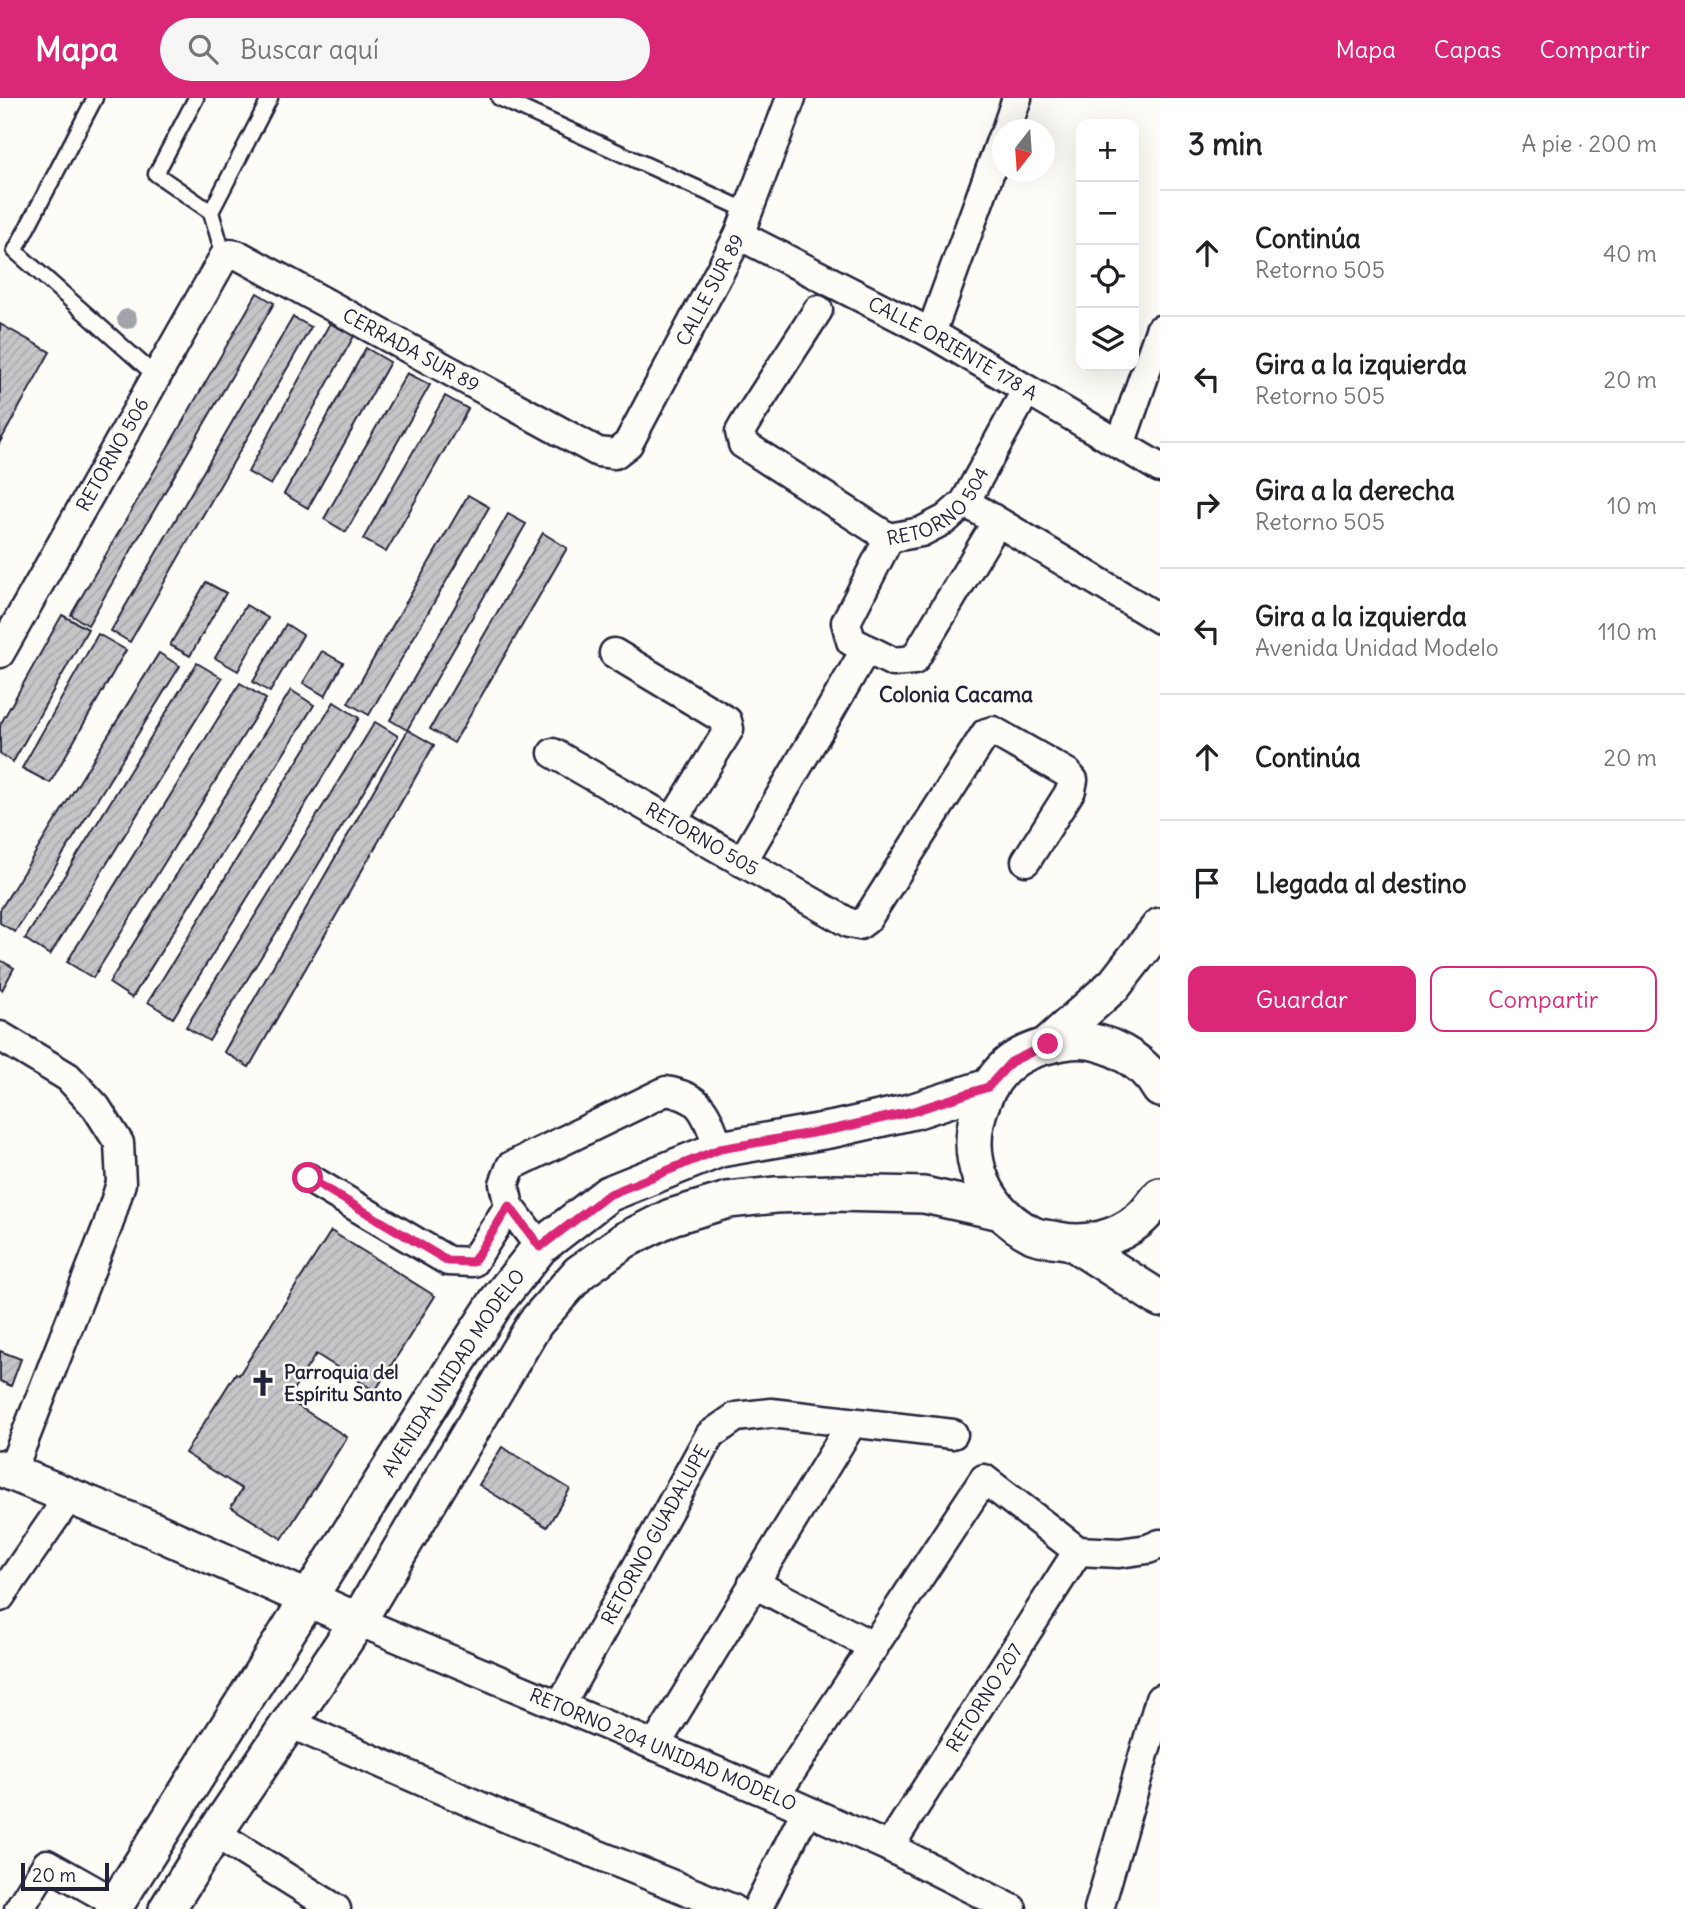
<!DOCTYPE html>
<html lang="es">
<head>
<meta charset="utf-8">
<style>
	:root { --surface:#fff; --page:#f6f6f6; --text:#202124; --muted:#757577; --line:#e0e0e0; --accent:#db2777 }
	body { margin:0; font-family:Delius,sans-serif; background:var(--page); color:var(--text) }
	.controls { position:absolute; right:21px; top:21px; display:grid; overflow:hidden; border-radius:14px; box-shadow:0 7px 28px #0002 }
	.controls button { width:63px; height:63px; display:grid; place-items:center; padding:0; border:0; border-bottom:2px solid var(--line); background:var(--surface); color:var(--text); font:35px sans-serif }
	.compass { position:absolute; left:992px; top:21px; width:63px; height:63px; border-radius:50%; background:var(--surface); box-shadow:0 7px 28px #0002; rotate:197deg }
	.scale { position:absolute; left:21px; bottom:18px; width:88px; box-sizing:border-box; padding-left:7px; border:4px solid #22223b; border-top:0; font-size:19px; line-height:24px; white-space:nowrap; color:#22223b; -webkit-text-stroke:5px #fdfcf7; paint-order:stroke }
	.stop { position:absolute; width:21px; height:21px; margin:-16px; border:5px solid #db2777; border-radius:50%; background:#fff }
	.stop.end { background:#db2777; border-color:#fff; box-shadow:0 2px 7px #0008 }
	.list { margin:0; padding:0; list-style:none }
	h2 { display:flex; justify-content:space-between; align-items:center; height:91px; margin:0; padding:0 28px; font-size:30px }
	h2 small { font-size:23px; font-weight:400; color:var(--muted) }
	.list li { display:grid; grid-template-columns:46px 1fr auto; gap:21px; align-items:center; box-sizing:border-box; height:126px; padding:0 28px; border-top:2px solid var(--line) }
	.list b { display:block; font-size:26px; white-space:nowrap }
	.list p { margin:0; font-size:23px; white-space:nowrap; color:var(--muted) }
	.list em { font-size:23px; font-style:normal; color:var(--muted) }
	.actions { display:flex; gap:14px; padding:21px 28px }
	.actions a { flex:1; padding:16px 0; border:2px solid var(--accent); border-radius:14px; text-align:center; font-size:24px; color:var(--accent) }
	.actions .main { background:var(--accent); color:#fff }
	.icon { flex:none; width:38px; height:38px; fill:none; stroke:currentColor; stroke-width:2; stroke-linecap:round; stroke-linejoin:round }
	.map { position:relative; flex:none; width:1160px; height:1811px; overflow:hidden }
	header { display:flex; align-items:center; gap:42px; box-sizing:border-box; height:98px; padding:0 35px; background:var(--accent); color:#fff }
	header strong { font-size:33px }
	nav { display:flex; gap:38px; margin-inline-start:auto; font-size:24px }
	.search { width:490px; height:63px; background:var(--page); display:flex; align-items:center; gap:18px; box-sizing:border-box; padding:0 24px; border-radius:38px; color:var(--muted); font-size:26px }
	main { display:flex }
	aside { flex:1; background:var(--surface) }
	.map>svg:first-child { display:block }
	.building { fill:url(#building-hatch); stroke:#22223b; stroke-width:2 }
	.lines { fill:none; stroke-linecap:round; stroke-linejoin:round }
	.service-casing { stroke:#22223b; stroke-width:19 }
	.minor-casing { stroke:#22223b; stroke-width:33 }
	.tertiary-casing { stroke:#22223b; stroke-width:40 }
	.service { stroke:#fdfcf7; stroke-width:14 }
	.minor { stroke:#fdfcf7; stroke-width:28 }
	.tertiary { stroke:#fdfcf7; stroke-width:35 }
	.tree { fill:#a3a3aa }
	.route { stroke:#db2777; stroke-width:9 }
	.labels { text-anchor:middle; stroke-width:5; stroke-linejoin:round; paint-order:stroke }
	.street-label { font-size:19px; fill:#22223b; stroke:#fdfcf7 }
	.poi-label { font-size:19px; font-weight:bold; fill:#22223b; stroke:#fdfcf7; text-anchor:start }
	.neighbourhood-label { font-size:21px; font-weight:bold; fill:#22223b; stroke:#fdfcf7 }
</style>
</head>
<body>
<header>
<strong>Mapa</strong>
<div class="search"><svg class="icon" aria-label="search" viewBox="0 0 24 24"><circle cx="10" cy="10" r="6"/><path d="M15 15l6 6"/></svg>Buscar aquí</div>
<nav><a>Mapa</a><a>Capas</a><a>Compartir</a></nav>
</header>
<main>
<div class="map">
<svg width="1160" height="1811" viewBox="0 0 1160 1811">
	<defs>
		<pattern id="building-hatch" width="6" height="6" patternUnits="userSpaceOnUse" patternTransform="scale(1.75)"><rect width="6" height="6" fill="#c6c6c8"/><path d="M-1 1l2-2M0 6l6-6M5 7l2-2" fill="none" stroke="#aaaaad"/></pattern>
	</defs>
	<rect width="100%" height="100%" fill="#fdfcf7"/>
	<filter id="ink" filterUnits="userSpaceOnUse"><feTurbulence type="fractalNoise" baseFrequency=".0143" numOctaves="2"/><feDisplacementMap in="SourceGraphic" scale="14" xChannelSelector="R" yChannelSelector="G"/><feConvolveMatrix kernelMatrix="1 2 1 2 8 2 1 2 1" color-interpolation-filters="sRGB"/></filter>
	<g filter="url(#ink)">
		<g class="building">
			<path d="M257,195L274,205L88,527L71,517Z"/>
			<path d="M293,219L311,229L130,544L111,533Z"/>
			<path d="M330,225L354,238L271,387L248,374Z"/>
			<path d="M0,226L50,254L0,344Z"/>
			<path d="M366,250L390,264L308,410L284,396Z"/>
			<path d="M407,275L430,287L346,434L324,421Z"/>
			<path d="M445,298L468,311L386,454L363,441Z"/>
			<path d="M468,397L489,409L369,617L348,605Z"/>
			<path d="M508,416L526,426L407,632L390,622Z"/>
			<path d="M543,435L567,450L454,645L430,631Z"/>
			<path d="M206,484L226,495L190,558L170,547Z"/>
			<path d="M246,507L268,520L238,573L215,560Z"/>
			<path d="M62,517L88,531L13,664L0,656V627Z"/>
			<path d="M286,526L303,537L270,594L253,584Z"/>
			<path d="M98,536L126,552L50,685L22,670Z"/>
			<path d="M322,553L343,565L325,598L303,585Z"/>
			<path d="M159,555L180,568L15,834L0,825V812Z"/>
			<path d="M197,565L222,580L50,857L25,841Z"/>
			<path d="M240,585L266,601L93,880L67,864Z"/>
			<path d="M291,592L314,607L132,900L109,885Z"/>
			<path d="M334,604L359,620L173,920L148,904Z"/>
			<path d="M375,624L398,638L209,943L186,929Z"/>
			<path d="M408,632L434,647L249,969L224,954Z"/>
			<path d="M0,862L14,870L2,892L0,890Z"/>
			<path d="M331,1133L435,1198L375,1293L316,1256L287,1301L347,1339L282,1441L231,1409L242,1391L185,1355L236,1275L239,1277Z"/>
			<path d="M0,1253L21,1261L11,1288L0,1283Z"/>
			<path d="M502,1349L570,1391L547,1429L479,1387Z"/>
		</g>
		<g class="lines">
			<defs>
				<g id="service">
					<path d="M95,0L15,153L156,278"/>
					<path d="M196,0L156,76L211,114"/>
					<path d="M499,0L750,114"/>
					<path d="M224,159L211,114L270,0"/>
				</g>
				<g id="minor">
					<path d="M1006,32L1017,0"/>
					<path id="s1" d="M739,137L931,235L1160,370"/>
					<path d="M818,212L747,322L740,334L743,346L889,440"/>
					<path d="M931,235L1002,40"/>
					<path d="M1120,347L1160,232"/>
					<path d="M965,404L1160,521"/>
					<path d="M889,440L846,524L851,543L893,564L914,562L997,424"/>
					<path id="s2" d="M889,440L921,434L946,421L965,404L1026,293"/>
					<path id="s3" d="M0,555L224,159L231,156L240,158L598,354L615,356L628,346L739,137L791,0"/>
					<path d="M614,555L727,623L729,631L672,724"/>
					<path id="s4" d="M553,655L849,825L859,827L867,821L986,635L993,633L1067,675L1073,682L1071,692L1026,763"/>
					<path d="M742,764L866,551"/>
					<path d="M0,938L68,979L96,1009L119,1045L121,1085L108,1127L11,1375"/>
					<path d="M308,1080L448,1163L473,1164L509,1108"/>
					<path d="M540,1149L509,1108L504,1086L511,1068L666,993C706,1000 705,1017 720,1051"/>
					<path d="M753,1485L874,1549"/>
					<path d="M0,1499L69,1399"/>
					<path id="s5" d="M358,1523L775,1698L889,1749L1012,1811"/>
					<path id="s6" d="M560,1608L710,1337L736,1319L771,1315L953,1336"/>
					<path d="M289,1625L509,1721L733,1811"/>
					<path d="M655,1648L852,1325"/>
					<path d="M775,1698L984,1381L1078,1453L1119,1455L1148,1451L1160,1446"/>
					<path d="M215,1735L336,1811"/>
					<path id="s7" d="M889,1749L1078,1453"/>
					<path d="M19,1811L47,1766L116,1805"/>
					<path d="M757,1811L806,1713"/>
					<path d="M1099,1811L1160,1601"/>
				</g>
				<g id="tertiary">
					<path d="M1048,946L1115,886L1160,828"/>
					<path d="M1160,991C1144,962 1104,939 1071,943C1050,946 1028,951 1011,964C999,973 988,989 983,1002C961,1055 981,1111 1033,1137C1041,1140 1051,1141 1059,1142C1087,1148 1117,1140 1139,1122C1147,1116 1153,1106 1160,1098"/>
					<path d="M1073,1145L1160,1201"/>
					<path d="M0,1370L151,1431L358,1523"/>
					<path id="s8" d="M113,1811L451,1274L497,1203L540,1149L608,1096L720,1051L835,1031L914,1013L988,989"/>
					<path d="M167,1811L215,1735L358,1523L535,1225L579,1175L625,1142L671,1119L728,1102L776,1097L832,1095L924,1097L1001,1114"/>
				</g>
			</defs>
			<use href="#service" class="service-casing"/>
			<use href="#minor" class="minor-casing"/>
			<use href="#tertiary" class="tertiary-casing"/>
			<use href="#service" class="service"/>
			<use href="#minor" class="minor"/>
			<use href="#tertiary" class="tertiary"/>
		</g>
		<circle class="tree" cx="127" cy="221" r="10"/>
	</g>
	<g class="lines" filter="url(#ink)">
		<path class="route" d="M308,1080L448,1163L473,1164L509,1108L540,1149L608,1097L720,1051L835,1031L914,1013L988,989L1011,964L1048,946"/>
	</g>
	<defs>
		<symbol id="church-bare" viewBox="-9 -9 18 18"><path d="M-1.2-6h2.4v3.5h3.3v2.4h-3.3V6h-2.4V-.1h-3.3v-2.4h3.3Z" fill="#22223b" stroke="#fdfcf7" stroke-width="2.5" paint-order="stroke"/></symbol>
	</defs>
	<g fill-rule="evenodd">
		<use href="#church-bare" x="244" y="1266" width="38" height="38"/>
	</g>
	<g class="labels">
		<g class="street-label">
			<text dy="7" stroke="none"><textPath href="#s3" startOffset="1088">CALLE SUR 89</textPath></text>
			<text dy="7" stroke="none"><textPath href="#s1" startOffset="242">CALLE ORIENTE 178 A</textPath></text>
			<text dy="7" stroke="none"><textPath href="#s3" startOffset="667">CERRADA SUR 89</textPath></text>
			<text dy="7" stroke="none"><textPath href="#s3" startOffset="228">RETORNO 506</textPath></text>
			<text dy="7" stroke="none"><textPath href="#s2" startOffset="61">RETORNO 504</textPath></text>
			<text dy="7" stroke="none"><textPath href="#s4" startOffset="172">RETORNO 505</textPath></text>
			<text dy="7" stroke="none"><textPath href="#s8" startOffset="635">AVENIDA UNIDAD MODELO</textPath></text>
			<text dy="7" stroke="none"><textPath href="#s6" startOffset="196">RETORNO GUADALUPE</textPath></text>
			<text dy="7" stroke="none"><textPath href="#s7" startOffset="177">RETORNO 207</textPath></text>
			<text dy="7" stroke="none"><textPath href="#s5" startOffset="331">RETORNO 204 UNIDAD MODELO</textPath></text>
		</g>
		<g class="poi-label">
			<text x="284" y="1281">Parroquia del<tspan x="284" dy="22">Espíritu Santo</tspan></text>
		</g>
		<g class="neighbourhood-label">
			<text x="956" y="604">Colonia Cacama</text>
		</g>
	</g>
</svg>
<div class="controls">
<button>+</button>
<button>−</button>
<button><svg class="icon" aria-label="locate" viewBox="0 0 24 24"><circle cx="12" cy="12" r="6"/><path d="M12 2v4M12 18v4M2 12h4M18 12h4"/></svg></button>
<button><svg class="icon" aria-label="layers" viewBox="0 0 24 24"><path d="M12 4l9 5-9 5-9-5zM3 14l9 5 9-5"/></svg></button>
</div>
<svg class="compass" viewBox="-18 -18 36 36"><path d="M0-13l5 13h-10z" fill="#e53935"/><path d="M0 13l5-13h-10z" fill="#757577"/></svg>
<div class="scale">20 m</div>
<div class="stop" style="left:308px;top:1080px"></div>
<div class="stop end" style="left:1048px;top:946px"></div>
</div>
<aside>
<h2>3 min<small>A pie · 200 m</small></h2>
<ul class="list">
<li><svg class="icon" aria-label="ahead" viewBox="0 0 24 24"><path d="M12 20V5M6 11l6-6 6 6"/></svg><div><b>Continúa</b><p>Retorno 505</p></div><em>40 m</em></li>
<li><svg class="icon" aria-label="left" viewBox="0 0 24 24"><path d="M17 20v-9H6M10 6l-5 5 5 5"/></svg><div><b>Gira a la izquierda</b><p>Retorno 505</p></div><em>20 m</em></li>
<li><svg class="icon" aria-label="right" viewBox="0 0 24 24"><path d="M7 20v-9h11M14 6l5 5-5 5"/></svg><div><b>Gira a la derecha</b><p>Retorno 505</p></div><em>10 m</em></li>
<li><svg class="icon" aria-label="left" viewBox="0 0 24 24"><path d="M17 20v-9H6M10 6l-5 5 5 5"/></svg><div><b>Gira a la izquierda</b><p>Avenida Unidad Modelo</p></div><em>110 m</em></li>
<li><svg class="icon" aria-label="ahead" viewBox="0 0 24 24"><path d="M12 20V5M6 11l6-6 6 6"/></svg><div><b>Continúa</b></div><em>20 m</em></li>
<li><svg class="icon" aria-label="arrive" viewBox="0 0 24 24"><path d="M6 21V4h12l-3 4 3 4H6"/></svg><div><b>Llegada al destino</b></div></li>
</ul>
<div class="actions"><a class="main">Guardar</a><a>Compartir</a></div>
</aside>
</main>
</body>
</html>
